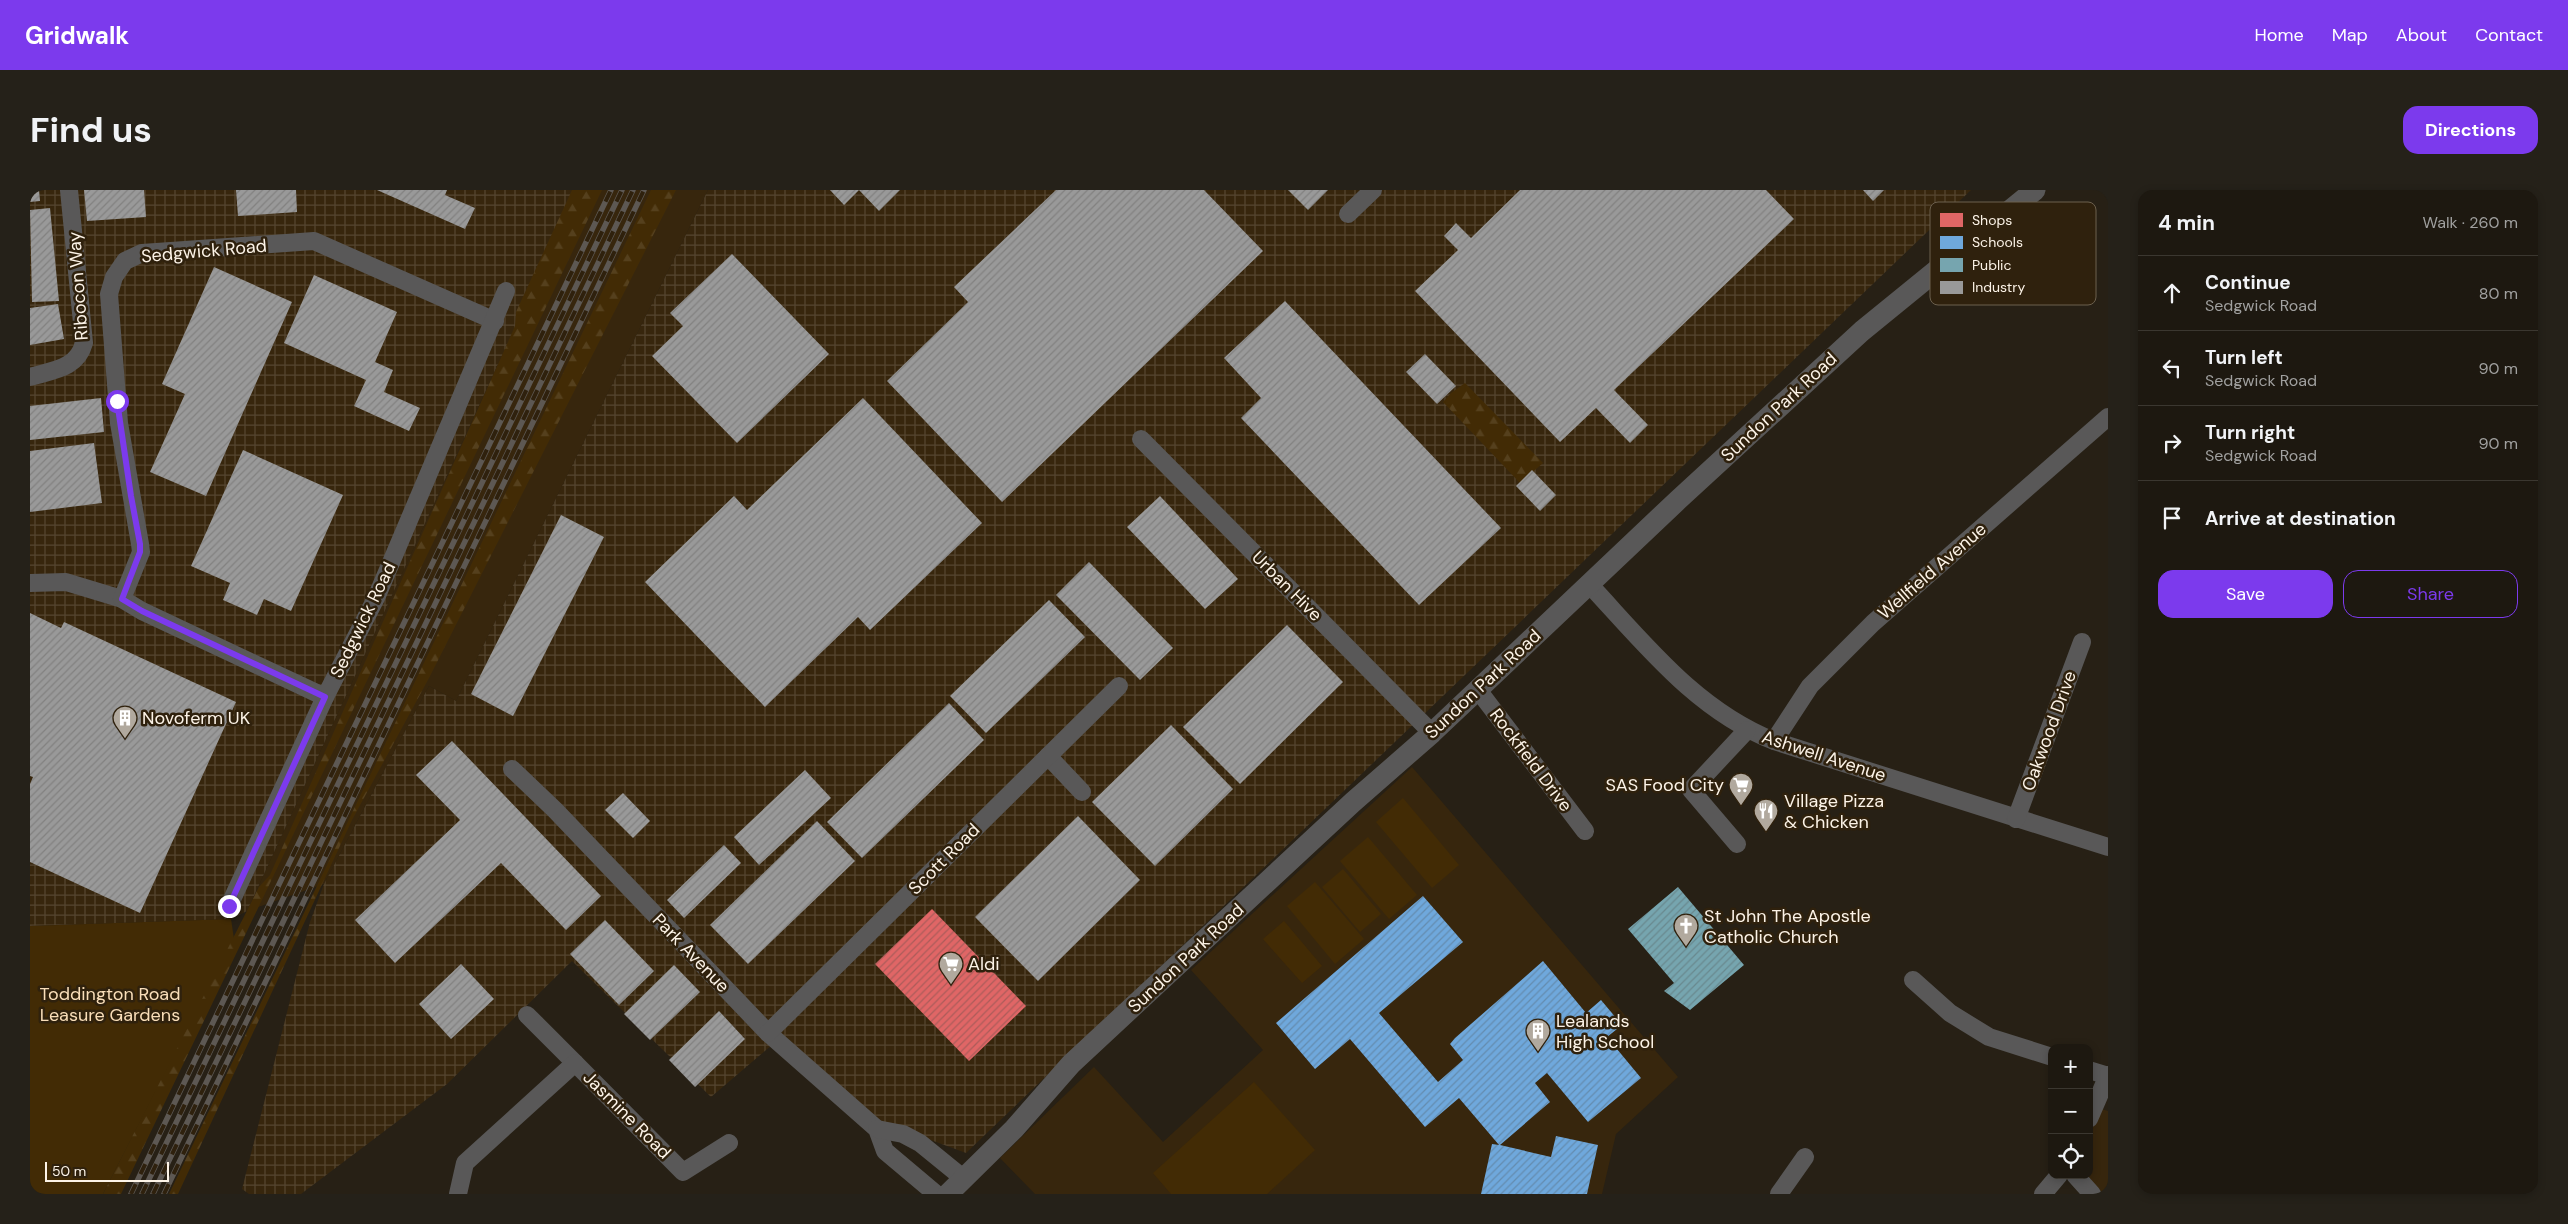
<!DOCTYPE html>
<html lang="en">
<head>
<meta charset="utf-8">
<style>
	:root { --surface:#1d1810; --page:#252119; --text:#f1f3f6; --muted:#a0a09f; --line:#3b3730; --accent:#7c3aed }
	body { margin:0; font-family:"DM Sans",sans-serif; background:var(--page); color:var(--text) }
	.controls { position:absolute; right:15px; bottom:15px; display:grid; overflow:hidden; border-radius:10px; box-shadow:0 2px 8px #0003 }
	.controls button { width:45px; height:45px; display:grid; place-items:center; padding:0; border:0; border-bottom:1px solid var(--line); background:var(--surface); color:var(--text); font:25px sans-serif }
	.scale { position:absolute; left:15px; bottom:12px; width:124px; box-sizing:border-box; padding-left:5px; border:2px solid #fcf3e7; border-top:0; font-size:14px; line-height:18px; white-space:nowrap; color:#fcf3e7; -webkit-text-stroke:4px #2f210d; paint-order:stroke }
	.stop { position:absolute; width:15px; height:15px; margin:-11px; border:4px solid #7c3aed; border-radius:50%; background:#fff }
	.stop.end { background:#7c3aed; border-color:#fff; box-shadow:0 1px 5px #0008 }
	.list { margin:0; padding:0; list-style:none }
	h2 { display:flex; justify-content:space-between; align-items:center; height:65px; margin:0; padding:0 20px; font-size:21px }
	h2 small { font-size:16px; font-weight:400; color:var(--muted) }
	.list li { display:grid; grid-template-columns:32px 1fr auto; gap:15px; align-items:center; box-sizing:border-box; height:75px; padding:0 20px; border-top:1px solid var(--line) }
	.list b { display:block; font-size:19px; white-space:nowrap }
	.list p { margin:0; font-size:16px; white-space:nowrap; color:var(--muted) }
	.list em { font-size:16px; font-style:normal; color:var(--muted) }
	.actions { display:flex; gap:10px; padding:15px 20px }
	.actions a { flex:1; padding:11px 0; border:1px solid var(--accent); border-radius:15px; text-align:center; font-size:18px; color:var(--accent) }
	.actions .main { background:var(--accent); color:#fff }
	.icon { flex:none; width:28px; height:28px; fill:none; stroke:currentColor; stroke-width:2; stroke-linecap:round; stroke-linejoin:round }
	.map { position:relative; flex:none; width:2078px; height:1004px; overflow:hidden; border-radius:15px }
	header { display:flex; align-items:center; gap:30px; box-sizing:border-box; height:70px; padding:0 25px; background:var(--accent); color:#fff }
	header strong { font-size:24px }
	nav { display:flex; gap:28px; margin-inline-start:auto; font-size:18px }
	.intro { display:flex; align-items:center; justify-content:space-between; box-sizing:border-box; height:120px; padding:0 30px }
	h1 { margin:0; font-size:35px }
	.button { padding:12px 22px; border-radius:15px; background:var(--accent); color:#fff; font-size:18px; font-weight:700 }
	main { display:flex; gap:30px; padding:0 30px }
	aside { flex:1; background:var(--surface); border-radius:15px; box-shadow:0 2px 8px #0003 }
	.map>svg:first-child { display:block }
	.built { fill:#37260d }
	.industrial { fill:url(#industrial-grid) }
	.green { fill:#422b05 }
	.forest { fill:url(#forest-firs) }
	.shops { fill:url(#shops-hatch) }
	.schools { fill:url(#schools-hatch) }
	.public { fill:url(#public-hatch) }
	.industry { fill:url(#industry-hatch) }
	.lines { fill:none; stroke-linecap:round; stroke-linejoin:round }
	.minor { stroke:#595858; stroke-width:18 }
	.tertiary { stroke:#595858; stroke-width:21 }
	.rail-casing { stroke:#5d5853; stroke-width:5.5 }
	.rail { stroke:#2f210d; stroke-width:4; stroke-dasharray:11; stroke-linecap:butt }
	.route { stroke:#7c3aed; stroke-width:6 }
	.labels { text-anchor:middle; stroke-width:5; stroke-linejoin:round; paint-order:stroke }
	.street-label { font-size:18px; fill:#fcf3e7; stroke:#2f210d }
	.poi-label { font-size:18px; fill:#fcf3e7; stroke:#2f210d; text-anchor:start }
	.park-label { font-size:18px; fill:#f9deb9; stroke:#2f210d }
	.key { fill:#2f210d; stroke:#6c604e; stroke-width:1 }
	.key-label { font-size:14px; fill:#fcf3e7 }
</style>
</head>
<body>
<header>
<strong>Gridwalk</strong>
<nav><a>Home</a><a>Map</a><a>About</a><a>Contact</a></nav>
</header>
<div class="intro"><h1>Find us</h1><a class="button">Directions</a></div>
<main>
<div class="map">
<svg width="2078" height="1004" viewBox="0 0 2078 1004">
	<defs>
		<pattern id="industrial-grid" width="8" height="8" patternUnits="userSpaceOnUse" patternTransform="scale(1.25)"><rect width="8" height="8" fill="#37260d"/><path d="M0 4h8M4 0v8" fill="none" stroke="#554630"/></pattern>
		<pattern id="forest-firs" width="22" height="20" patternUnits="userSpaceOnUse" patternTransform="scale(1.25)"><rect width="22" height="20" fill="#422b05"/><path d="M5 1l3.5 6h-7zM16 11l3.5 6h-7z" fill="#55401d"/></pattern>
		<pattern id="shops-hatch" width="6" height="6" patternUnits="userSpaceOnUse" patternTransform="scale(1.25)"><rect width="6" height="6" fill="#e06666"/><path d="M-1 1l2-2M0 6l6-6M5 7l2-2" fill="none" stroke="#ac5c5a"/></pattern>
		<pattern id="schools-hatch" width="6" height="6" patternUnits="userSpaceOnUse" patternTransform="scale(1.25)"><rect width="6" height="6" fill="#6fa8dc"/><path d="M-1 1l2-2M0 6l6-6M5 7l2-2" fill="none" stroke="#648caf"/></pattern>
		<pattern id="public-hatch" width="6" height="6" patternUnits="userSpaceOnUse" patternTransform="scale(1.25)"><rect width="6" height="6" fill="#76a5af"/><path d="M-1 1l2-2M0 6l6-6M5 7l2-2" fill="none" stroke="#69898f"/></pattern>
		<pattern id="industry-hatch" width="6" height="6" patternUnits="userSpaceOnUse" patternTransform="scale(1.25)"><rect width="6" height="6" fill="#999"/><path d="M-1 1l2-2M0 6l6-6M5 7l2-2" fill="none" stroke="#828180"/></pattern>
	</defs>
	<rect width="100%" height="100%" fill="#272015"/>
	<g class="built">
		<path d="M548,0H678L426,511L399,496L294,694L217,721Z"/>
		<path d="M1382,577L1648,887L1586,944L1572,1004H1005L970,968L1064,877L1133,952L1233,860L1161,780Z"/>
		<path d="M2072,919L2078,921V1004H2073L2057,985H2059V945Z"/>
	</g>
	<g class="industrial">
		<path d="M0,0H548L217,721L201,729L0,736Z"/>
		<path d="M678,0H1941L936,963L852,932L750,848L681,907L542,771L417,894L271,1004H219L212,999L280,732L294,694L399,496L426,511Z"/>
	</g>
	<g class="green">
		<path d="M1373,608L1429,675L1402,698L1346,632Z"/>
		<path d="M1338,647L1387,705L1359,729L1310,671Z"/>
		<path d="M1313,679L1351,724L1330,742L1292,697Z"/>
		<path d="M1285,692L1334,749L1305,774L1257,716Z"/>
		<path d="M201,729L204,749L73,1004H0V736Z"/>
		<path d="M1254,731L1292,776L1272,793L1233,749Z"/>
		<path d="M1224,892L1285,960L1237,1004H1141L1123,983Z"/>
	</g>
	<g class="forest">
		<path d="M542,0H572L91,1004H73L229,697L240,685L485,136L486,122Z"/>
		<path d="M621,0H646L399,488L322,630L148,1004H139Z"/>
		<path d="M1435,193L1513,273L1490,293L1413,212L1421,203Z"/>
	</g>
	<path class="shops" d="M902,719L996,816L939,871L845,774Z"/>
	<path class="schools" d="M1393,706L1433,752L1349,823L1408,892L1433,870L1420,854L1425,848L1513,771L1556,823L1571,810L1592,835L1577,847L1611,888L1558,932L1517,883L1505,893L1520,912L1470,955L1521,967L1526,946L1568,955L1557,1004H1451L1462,954L1469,955L1429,908L1395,937L1320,849L1285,879L1246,833Z"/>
	<path class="public" d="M1648,697L1714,775L1660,820L1634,801L1644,793L1598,739Z"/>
	<g class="industry">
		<path d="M0,0H9L10,11L0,12Z"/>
		<path d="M54,0H114L116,27L57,31Z"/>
		<path d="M206,0H266L267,22L208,26Z"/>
		<path d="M347,0H417L415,5L445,18L435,39Z"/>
		<path d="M800,0H870L849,21L829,0L814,15Z"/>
		<path d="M1026,0H1174L1233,61L972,312L857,191L938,112L924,97Z"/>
		<path d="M1258,0H1298L1278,20Z"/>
		<path d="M1490,0H1736L1764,29L1584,200L1618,235L1600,253L1566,218L1530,252L1385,101L1428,60L1414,46L1426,33L1441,48Z"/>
		<path d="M1833,0H1854L1843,11Z"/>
		<path d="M20,18L29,111L2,112L0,20Z"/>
		<path d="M702,64L799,164L707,253L622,166L653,136L640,123Z"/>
		<path d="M184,77L262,112L176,306L120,282L155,204L132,194Z"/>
		<path d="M284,85L367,122L345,172L363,180L354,202L390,218L379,241L324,216L336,190L254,153Z"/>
		<path d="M1255,111L1471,338L1389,415L1211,228L1231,208L1194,168Z"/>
		<path d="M28,114L34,149L0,155V118Z"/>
		<path d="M1395,164L1426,196L1407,214L1376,182Z"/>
		<path d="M71,208L74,242L0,250V216Z"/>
		<path d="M833,208L952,333L840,440L828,427L735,517L615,392L704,306L717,320Z"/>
		<path d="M64,253L72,313L0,322V261Z"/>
		<path d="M213,260L313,305L261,421L234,409L227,425L193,410L200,393L161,376Z"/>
		<path d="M1502,280L1526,305L1510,321L1486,296Z"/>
		<path d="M1130,306L1208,389L1175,419L1097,337Z"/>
		<path d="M531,325L574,347L483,526L441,504Z"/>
		<path d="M1059,372L1143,458L1110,490L1026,405Z"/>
		<path d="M1019,410L1055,447L956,543L920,506Z"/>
		<path d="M0,423L31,438L34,432L206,512L110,723L0,672V594L3,587L0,586Z"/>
		<path d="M1257,435L1313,492L1210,594L1153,537Z"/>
		<path d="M919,513L954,550L832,668L797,632Z"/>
		<path d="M1141,535L1203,599L1125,676L1062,612Z"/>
		<path d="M422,551L571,706L536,740L471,673L365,773L325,730L430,630L386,585Z"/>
		<path d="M775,580L801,608L729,675L704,647Z"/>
		<path d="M593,603L620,631L603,648L575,620Z"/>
		<path d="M1048,626L1110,690L1008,791L945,727Z"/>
		<path d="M787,631L825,671L718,774L680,735Z"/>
		<path d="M694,655L711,673L654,728L637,710Z"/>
		<path d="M575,730L624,781L589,815L540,764Z"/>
		<path d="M431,774L464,809L421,849L389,814Z"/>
		<path d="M644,775L670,802L620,850L594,824Z"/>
		<path d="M689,821L715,849L665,897L639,870Z"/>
	</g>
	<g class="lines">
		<g class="minor">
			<path d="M1318,24L1343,0"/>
			<path d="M0,187C23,180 47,179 54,153L39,0"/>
			<path d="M1111,249L1402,543"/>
			<path d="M0,393L36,392L92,409L112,421L295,507L199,716"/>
			<path d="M1559,394C1615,454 1666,520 1744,551L2078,657"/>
			<path d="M92,409L111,362L110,354L89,233L79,104L84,87L95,71L112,63L284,51L465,131"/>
			<path d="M1448,500L1555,641"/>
			<path d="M295,507L346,408L476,101"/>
			<path d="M1744,551L1780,496L1843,433L2078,227"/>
			<path d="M1018,566L1052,602"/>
			<path d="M482,579L525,620L738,843L847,939L855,961L906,1004"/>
			<path d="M1986,629L2052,452"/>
			<path d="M1707,654L1661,600L1717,540"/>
			<path d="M1883,790L1920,823L1959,847L2022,867"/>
			<path d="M497,825L545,873"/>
			<path d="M738,843L1089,496"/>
			<path d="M2059,880L2078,886"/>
			<path d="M2059,929L2078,885"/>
			<path d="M847,939L873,944L890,953L933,988"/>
			<path d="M2045,985L2062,1004"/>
			<path d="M428,1004L435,973L545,873L653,982L699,953"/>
			<path d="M1749,1004L1775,967"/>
			<path d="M2013,1004L2029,985"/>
		</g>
		<path class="tertiary" d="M918,1004L984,939L1041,874L1323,612L1402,543L1648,310L1832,141L2005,0"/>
		<defs>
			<g id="rail">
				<path d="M101,1004L581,0"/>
				<path d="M112,1004L592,0"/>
				<path d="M123,1004L603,0"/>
				<path d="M134,1004L614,0"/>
			</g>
		</defs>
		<use href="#rail" class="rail-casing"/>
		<use href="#rail" class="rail"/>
	</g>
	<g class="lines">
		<path class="route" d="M87,211L101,306L110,354V362L92,409L112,421L295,507L199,716"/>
	</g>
	<defs>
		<symbol id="building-pin" viewBox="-11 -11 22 30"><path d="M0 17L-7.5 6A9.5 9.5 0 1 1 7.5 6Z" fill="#b1a99e" stroke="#2f210d"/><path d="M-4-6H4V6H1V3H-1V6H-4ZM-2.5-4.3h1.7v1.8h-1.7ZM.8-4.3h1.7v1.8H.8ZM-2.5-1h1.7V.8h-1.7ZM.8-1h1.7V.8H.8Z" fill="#fff"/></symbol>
		<symbol id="supermarket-pin" viewBox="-11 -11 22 30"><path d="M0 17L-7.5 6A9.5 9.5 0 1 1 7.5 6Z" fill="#b1a99e" stroke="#2f210d"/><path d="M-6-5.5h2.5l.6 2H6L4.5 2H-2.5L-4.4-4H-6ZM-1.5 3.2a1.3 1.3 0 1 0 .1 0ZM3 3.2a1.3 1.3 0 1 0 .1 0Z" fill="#fff"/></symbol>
		<symbol id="restaurant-pin" viewBox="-11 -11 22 30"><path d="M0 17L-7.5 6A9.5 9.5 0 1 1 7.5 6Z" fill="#b1a99e" stroke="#2f210d"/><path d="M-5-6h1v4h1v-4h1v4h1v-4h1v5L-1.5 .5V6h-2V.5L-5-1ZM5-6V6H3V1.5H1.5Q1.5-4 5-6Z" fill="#fff"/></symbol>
		<symbol id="church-pin" viewBox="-11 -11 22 30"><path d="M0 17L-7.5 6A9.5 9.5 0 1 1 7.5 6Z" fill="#b1a99e" stroke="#2f210d"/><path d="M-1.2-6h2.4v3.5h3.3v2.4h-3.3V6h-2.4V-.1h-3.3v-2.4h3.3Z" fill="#fff"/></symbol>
	</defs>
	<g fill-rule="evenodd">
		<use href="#building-pin" x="81" y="514" width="28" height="38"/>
		<use href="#supermarket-pin" x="1697" y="581" width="28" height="38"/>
		<use href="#restaurant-pin" x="1722" y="607" width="28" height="38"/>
		<use href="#church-pin" x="1642" y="722" width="28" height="38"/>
		<use href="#supermarket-pin" x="907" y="760" width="28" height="38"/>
		<use href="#building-pin" x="1494" y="827" width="28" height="38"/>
	</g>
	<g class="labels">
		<g class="street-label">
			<text transform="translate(174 61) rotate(-5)" y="6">Sedgwick Road</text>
			<text transform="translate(48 96) rotate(-94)" y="6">Ribocon Way</text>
			<text transform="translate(1749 217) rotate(-43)" y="6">Sundon Park Road</text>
			<text transform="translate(1902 381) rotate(-41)" y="6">Wellfield Avenue</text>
			<text transform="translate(1257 396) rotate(45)" y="6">Urban Hive</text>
			<text transform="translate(333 430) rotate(-64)" y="6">Sedgwick Road</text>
			<text transform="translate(1453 494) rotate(-43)" y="6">Sundon Park Road</text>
			<text transform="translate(2019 541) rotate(-70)" y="6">Oakwood Drive</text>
			<text transform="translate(1794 566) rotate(18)" y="6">Ashwell Avenue</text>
			<text transform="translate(1501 570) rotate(53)" y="6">Rockfield Drive</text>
			<text transform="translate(914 669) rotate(-45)" y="6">Scott Road</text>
			<text transform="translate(661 763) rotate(46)" y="6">Park Avenue</text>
			<text transform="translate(1156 768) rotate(-43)" y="6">Sundon Park Road</text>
			<text transform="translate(597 925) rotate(45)" y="6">Jasmine Road</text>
		</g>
		<g class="poi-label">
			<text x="112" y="534">Novoferm UK</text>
			<text x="1694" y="601" text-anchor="end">SAS Food City</text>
			<text x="1754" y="617">Village Pizza<tspan x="1754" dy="21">&amp; Chicken</tspan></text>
			<text x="1674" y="732">St John The Apostle<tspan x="1674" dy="21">Catholic Church</tspan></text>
			<text x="938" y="780">Aldi</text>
			<text x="1526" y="837">Lealands<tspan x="1526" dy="21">High School</tspan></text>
		</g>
		<g class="park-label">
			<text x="80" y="810">Toddington Road<tspan x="80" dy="21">Leasure Gardens</tspan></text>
		</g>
	</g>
	<rect x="1900" y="12" width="166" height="103" rx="8" class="key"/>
	<rect x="1910" y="23" width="23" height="14" fill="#e06666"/>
	<rect x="1910" y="46" width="23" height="13" fill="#6fa8dc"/>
	<rect x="1910" y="68" width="23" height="14" fill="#76a5af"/>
	<rect x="1910" y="91" width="23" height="13" fill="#999"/>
	<g class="key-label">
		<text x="1942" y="35">Shops</text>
		<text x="1942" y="57">Schools</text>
		<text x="1942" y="80">Public</text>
		<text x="1942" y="102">Industry</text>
	</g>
</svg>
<div class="controls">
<button>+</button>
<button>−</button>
<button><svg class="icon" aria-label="locate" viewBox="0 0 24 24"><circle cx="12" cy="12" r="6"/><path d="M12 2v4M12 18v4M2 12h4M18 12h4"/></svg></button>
</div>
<div class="scale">50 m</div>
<div class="stop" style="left:87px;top:211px"></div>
<div class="stop end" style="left:199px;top:716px"></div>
</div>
<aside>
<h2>4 min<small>Walk · 260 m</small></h2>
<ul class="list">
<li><svg class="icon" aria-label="ahead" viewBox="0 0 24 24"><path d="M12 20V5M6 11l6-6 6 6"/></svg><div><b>Continue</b><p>Sedgwick Road</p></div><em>80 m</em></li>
<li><svg class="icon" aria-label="left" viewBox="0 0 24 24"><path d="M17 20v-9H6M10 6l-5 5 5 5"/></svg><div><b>Turn left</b><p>Sedgwick Road</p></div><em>90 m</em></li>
<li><svg class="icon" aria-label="right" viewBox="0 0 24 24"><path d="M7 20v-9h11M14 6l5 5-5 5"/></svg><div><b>Turn right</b><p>Sedgwick Road</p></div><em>90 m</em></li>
<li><svg class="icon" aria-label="arrive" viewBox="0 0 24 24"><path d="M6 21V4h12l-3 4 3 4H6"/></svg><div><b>Arrive at destination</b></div></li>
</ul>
<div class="actions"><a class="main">Save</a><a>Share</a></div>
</aside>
</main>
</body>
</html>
